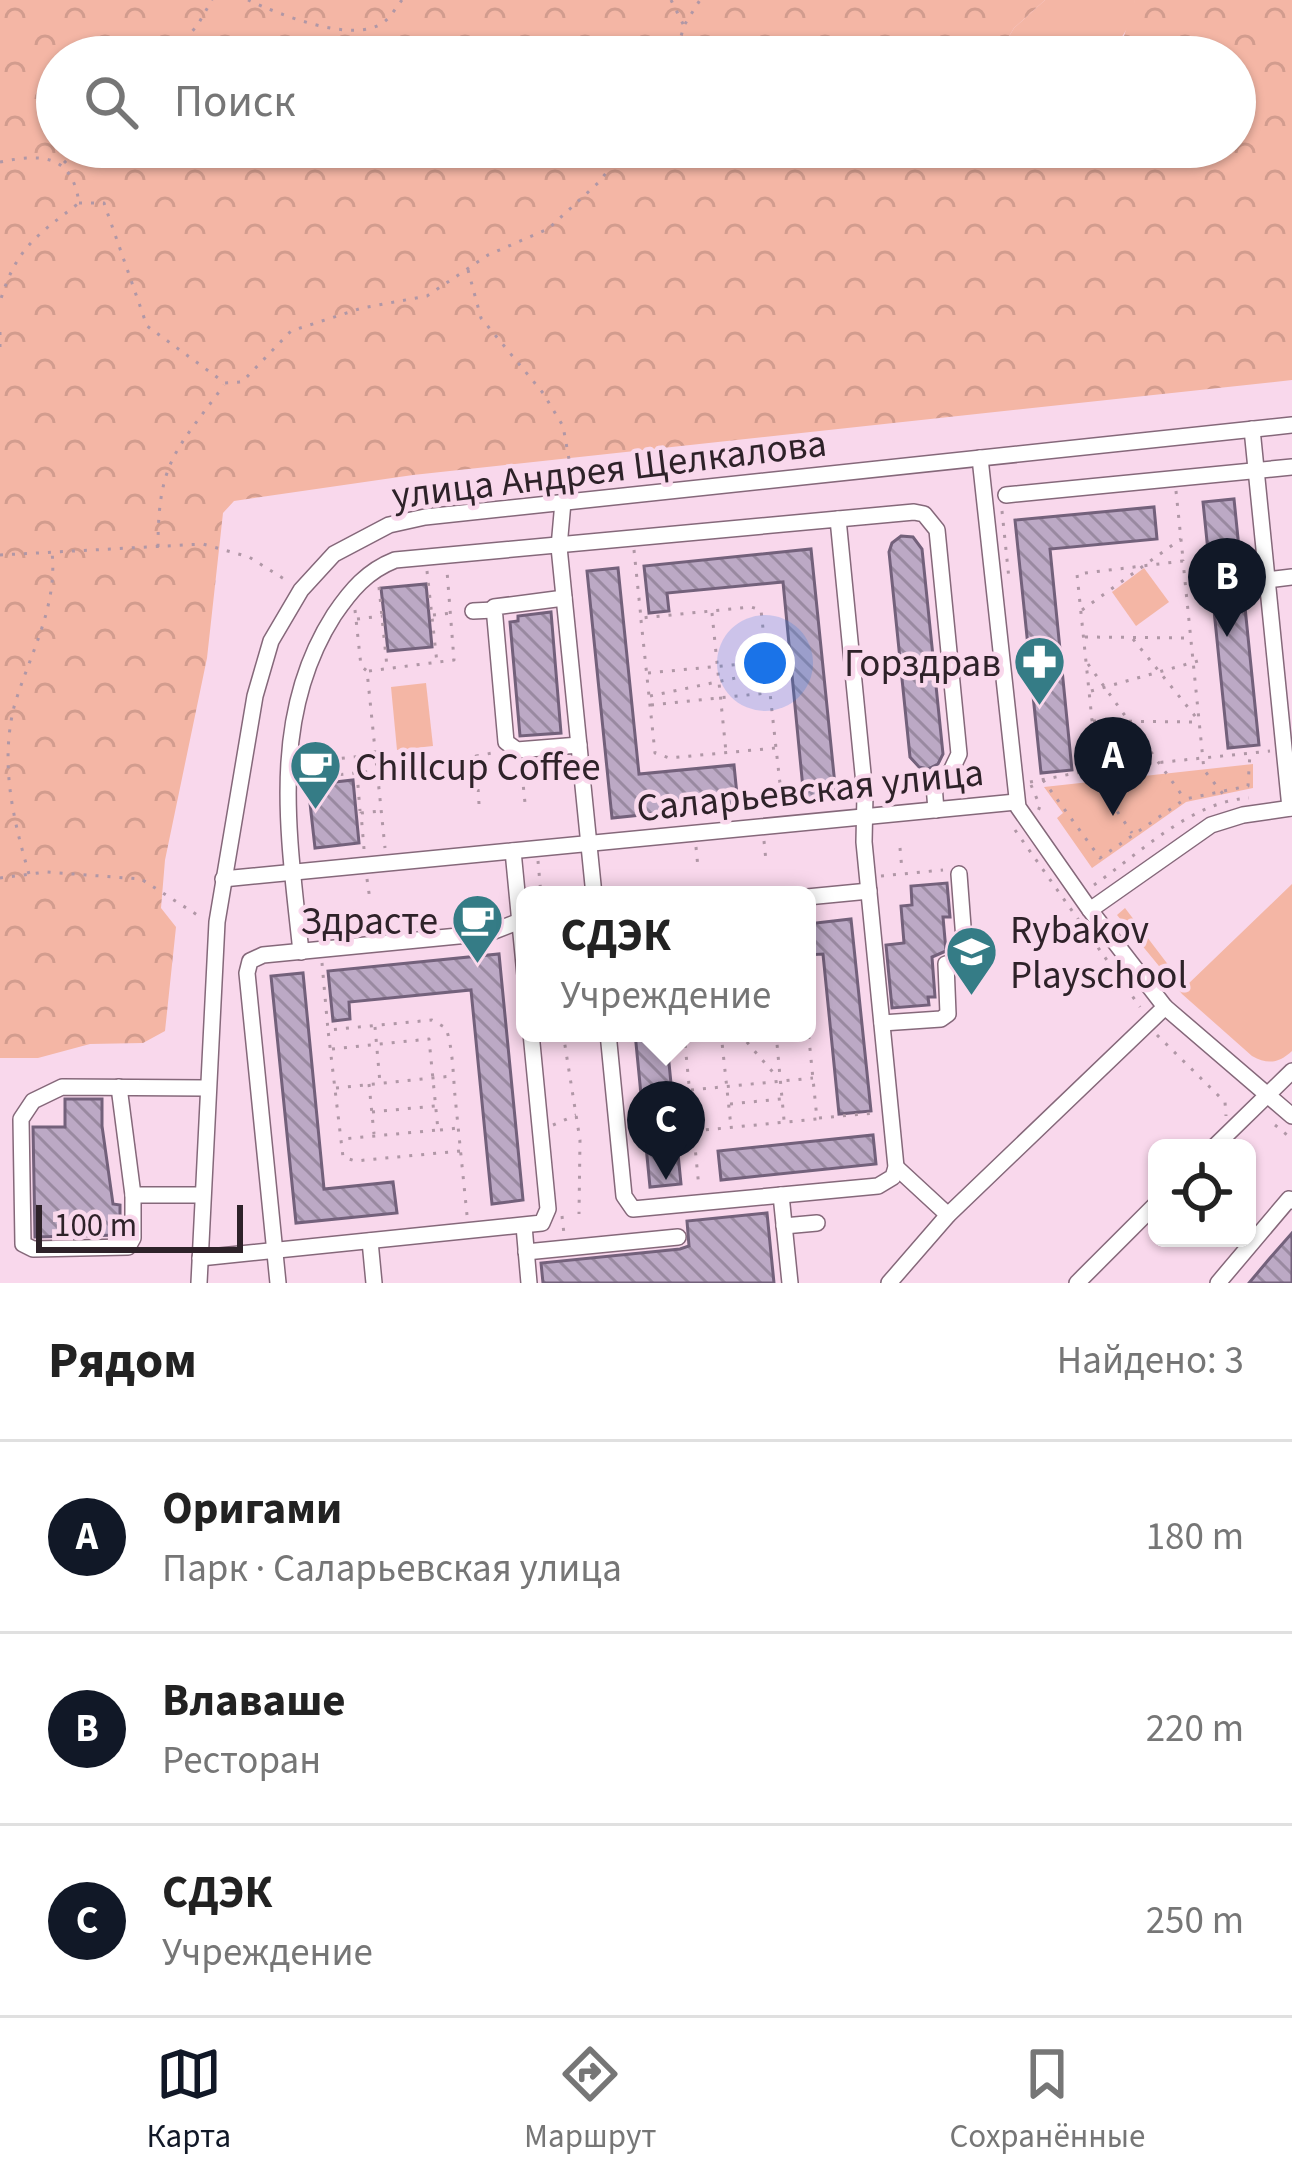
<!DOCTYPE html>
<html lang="ru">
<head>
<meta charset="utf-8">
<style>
	:root { --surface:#fff; --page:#f2f2f2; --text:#222; --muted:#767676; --line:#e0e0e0; --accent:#111827 }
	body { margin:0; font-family:"Source Sans 3",sans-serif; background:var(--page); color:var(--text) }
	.controls { position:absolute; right:36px; bottom:36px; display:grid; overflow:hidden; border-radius:18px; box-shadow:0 3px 9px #0004 }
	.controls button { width:108px; height:108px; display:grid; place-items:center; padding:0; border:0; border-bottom:3px solid var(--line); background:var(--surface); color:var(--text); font:60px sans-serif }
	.scale { position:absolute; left:36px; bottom:30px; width:207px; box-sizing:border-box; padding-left:12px; border:6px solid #2e2229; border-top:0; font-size:33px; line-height:42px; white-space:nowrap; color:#2e2229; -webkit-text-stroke:9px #f9d8ec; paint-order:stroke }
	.you { position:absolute; left:765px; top:663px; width:42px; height:42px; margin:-30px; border:9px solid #fff; border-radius:50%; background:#1a73e8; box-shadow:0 0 0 18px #1a73e833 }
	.badge { display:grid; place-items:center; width:78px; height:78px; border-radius:50%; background:var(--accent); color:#fff; font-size:39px; font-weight:700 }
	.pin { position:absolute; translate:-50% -99px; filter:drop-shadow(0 3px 6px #0008) }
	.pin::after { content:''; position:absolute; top:63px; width:42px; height:36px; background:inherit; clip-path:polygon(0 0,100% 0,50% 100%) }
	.popup { position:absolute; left:516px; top:886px; width:300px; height:156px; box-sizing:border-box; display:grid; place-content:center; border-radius:18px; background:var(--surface); filter:drop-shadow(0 3px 9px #0005); font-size:39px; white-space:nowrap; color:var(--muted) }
	.popup b { font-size:45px; color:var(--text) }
	.popup::after { content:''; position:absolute; left:50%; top:100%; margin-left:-24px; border:24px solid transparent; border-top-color:var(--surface) }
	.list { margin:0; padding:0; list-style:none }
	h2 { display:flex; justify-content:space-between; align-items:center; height:156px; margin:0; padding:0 48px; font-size:51px }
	h2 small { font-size:39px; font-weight:400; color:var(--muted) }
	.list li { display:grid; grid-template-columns:78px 1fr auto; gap:36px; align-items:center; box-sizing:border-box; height:192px; padding:0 48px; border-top:3px solid var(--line) }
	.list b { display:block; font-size:45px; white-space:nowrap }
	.list p { margin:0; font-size:39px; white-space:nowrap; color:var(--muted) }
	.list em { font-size:39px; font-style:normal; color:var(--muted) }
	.icon { flex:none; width:66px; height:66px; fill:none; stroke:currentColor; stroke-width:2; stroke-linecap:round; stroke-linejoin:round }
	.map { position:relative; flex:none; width:1292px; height:1283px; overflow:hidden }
	.search { position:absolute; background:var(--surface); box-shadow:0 3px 9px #0004; left:36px; right:36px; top:36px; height:132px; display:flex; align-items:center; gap:30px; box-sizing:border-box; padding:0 42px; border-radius:66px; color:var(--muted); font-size:45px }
	.sheet { height:732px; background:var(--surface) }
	nav { display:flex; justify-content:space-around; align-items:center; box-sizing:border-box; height:168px; border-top:3px solid var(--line); background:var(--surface); font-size:33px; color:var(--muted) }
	nav a { display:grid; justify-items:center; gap:6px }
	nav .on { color:var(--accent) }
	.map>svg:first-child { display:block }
	.green { fill:#f4b6a5 }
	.forest { fill:url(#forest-crowns) }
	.building { fill:url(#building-back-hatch); stroke:#73617b; stroke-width:3 }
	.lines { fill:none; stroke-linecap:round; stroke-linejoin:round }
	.minor-casing { stroke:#85687a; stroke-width:18 }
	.path { stroke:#b097a6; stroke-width:3; stroke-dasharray:3 9; stroke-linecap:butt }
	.minor { stroke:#fff; stroke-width:15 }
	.labels { text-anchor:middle; stroke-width:9; stroke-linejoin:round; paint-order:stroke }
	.street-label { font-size:39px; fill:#2e2229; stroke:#f9d8ec }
	.poi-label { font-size:39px; fill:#2e2229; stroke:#f9d8ec; text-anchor:end }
</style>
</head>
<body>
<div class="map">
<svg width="1292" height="1283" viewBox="0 0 1292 1283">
	<defs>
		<pattern id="forest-crowns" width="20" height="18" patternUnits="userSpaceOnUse" patternTransform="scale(3)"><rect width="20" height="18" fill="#f4b6a5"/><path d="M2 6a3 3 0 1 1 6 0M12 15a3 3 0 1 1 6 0" fill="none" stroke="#d29c8e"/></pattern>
		<pattern id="building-back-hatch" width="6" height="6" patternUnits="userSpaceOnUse" patternTransform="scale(3)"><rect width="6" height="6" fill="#bca9c5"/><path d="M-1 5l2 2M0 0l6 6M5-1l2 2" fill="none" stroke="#9989a0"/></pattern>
	</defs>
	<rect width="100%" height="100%" fill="#f9d8ec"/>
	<g class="green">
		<path d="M1045,0H1135C1135,23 1120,40 1106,57H1001L999,53L1014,28Z"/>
		<path d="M1144,568L1169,602L1136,626L1112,592Z"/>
		<path d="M426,683L433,746L397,750L391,687Z"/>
		<path d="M1253,764V788L1186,802L1092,868L1057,818L1063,813L1044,787Z"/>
		<path d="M1292,884V1051C1279,1063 1268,1065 1252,1056L1182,994L1117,915L1125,908L1185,987Z"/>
	</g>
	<path class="forest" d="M0,0H1045L1014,28L999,53L1001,57H57V147H1235V57H1106L1124,36L1135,0H1292V380L413,475L234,501L223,513L207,658L165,860L161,908L176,927L165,1031L143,1043L90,1044L38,1058H0Z"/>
	<g class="building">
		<path d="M1234,499L1259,745L1228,748L1203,502Z"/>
		<path d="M1154,507L1157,539L1050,549L1072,770L1041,773L1015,520Z"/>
		<path d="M901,536L913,537L922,549L943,754L938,764L928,769L919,767L910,757L889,552L892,543Z"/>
		<path d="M811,549L836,795L804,799L783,582L667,593L669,611L649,613L644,566Z"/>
		<path d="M618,568L639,774L734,765L738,805L612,818L587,571Z"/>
		<path d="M426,584L432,647L388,651L381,588Z"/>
		<path d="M551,612L561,733L520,736L510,622L518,621V616Z"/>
		<path d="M353,780L359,843L315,848L308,785Z"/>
		<path d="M947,883L950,917H943L946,951L932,957L935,997H928L929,1005L892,1008L886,945L904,943L901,906L912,905L911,886Z"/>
		<path d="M851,919L871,1111L839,1114L823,954L807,955V924Z"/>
		<path d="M499,954L523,1200L492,1204L471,990L349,1002L350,1019L333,1021L328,971Z"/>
		<path d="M303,973L324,1189L393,1182L397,1213L296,1223L271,976Z"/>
		<path d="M635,1033H666L681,1184L650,1187Z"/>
		<path d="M65,1099H102V1126L113,1204L120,1205V1235L35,1237L33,1127H65Z"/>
		<path d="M873,1135L876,1164L721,1180L718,1151Z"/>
		<path d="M767,1213L774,1283H543L541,1263L680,1249L689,1246L687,1221Z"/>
		<path d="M1292,1233V1283H1249L1270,1258Z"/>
	</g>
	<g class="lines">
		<defs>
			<g id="minor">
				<path d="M1252,429L1290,808"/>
				<path d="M980,458L1018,807L1090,910L1165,1007L1292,1116"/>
				<path d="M1006,495L1292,467"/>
				<path d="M563,502L559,547L594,895"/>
				<path d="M838,519L914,512L924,514L937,530L959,754L951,771L934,785L936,810"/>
				<path d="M1267,580L1292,577"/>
				<path d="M564,598L494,607L506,742L517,750L579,745"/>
				<path d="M473,611L494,610"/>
				<path d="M513,851L525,975"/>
				<path d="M223,879L1016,802"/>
				<path d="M807,897L869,891"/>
				<path d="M1090,910L1211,825L1243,815L1292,808"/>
				<path d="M301,952C289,837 268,718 334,615C351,590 367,571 395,560L838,519L865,794L864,842L896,1167L893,1177L878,1186L633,1209L624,1196L608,1033"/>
				<path d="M882,1023L941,1019L948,1014L946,964L962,959L965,953L959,874"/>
				<path d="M119,1087L133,1195"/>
				<path d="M1213,1148L1292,1071"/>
				<path d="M896,1167L948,1215"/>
				<path d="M201,1195H133V1238L128,1247L33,1249L23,1244L21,1119L33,1101L62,1087L206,1088"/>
				<path d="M781,1195L790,1283"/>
				<path d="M524,1226L529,1283"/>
				<path d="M784,1226L817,1223"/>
				<path d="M370,1241L374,1283"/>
				<path d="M526,1252L678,1237"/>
				<path d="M200,1258L542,1223L548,1209L531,1033"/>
				<path d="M199,1283L217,922L255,696L271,641L301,590L334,554L389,525L425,517L1292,425"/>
				<path d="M278,1283L247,973L250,961L263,955L489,933L520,921"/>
				<path d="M889,1283L948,1215L1165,1007"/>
				<path d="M1077,1283L1157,1203"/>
				<path d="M1218,1283L1289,1199L1292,1201"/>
			</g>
		</defs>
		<use href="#minor" class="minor-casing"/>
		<g class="path">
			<path d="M248,0C279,14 353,45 384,22C391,17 397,6 402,0"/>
			<path d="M671,0L684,26L675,57"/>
			<path d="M685,24L700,0"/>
			<path d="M168,57L197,26L212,0"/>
			<path d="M0,162C40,154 72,153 79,203C36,236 16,248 0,302"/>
			<path d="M64,163L80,147"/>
			<path d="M79,203H104L147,326L225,383L242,382L291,331L362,308L427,296L488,255L548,229L599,182L626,147"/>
			<path d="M468,270L481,318L543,393L563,426L574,487"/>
			<path d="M0,332V354"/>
			<path d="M1176,491L1183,559"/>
			<path d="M1002,511L1009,579"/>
			<path d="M158,547C158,461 176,451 224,385"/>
			<path d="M634,550L641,618L751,607L761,610L776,748"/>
			<path d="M0,555L203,544L249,557L289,582"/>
			<path d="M427,571L437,663"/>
			<path d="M379,587L387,667"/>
			<path d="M355,610L361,666L367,671L385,848"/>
			<path d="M1082,610L1181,539"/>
			<path d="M712,613L726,752"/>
			<path d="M433,615L452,613"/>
			<path d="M357,619L382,616"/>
			<path d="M641,620L655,753L669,758L776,748L783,810"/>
			<path d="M1085,637L1190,638"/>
			<path d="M1133,639L1199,721"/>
			<path d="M1088,664L1184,798"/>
			<path d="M369,671L454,660L447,571"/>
			<path d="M648,673L764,662"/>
			<path d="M1091,691L1198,661"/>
			<path d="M650,696L769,671"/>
			<path d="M651,705L767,693"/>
			<path d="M1093,721L1198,722"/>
			<path d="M329,759L331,773L335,775L412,767L416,760"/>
			<path d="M306,762L374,755"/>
			<path d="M521,763L525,803"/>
			<path d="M1097,769L1077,574L1183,561L1204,770L1223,794"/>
			<path d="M1090,772L1132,833"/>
			<path d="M357,773L360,811"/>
			<path d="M1043,780L1100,858L1185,799L1248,786L1250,753"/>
			<path d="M1030,782L1097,769L1270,751"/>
			<path d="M1031,785L1040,806L1037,814"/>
			<path d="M479,804L476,756L498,752"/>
			<path d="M1015,830L1140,1007"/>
			<path d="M764,841L766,861"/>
			<path d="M696,847L698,868"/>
			<path d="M900,848L902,870"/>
			<path d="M364,849L361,813L380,811"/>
			<path d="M538,861L541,895"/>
			<path d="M29,874C13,819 0,764 14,707C29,655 58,608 52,552"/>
			<path d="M881,876L943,870"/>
			<path d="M0,878L46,872L141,879L202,918"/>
			<path d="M367,879L370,900"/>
			<path d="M1094,885C1140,853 1192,801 1249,798"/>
			<path d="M322,963L328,1030"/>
			<path d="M375,1027L380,1083"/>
			<path d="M563,1033L580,1140L579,1214"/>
			<path d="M684,1033L699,1188"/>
			<path d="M721,1033L731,1127"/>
			<path d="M739,1033L777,1077"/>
			<path d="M776,1033L784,1120"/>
			<path d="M1157,1035L1225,1102L1226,1116"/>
			<path d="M686,1036L718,1033"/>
			<path d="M332,1049L429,1039L438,1130L342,1139"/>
			<path d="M369,1084L374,1134"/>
			<path d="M336,1088L452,1076"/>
			<path d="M691,1090L813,1078"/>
			<path d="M730,1104L781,1099"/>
			<path d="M372,1112L435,1106"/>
			<path d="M819,1118L875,1113"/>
			<path d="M553,1125L576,1115"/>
			<path d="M1275,1125L1292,1139"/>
			<path d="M440,1130L458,1128"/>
			<path d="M694,1131L817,1119L807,1019"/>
			<path d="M460,1151L355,1161L343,1157L328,1030L432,1020L446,1028C453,1049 453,1074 455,1096C459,1136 463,1175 467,1215"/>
			<path d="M562,1216L564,1234"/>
		</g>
		<use href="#minor" class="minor"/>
	</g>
	<defs>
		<symbol id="pharmacy-pin" viewBox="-11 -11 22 30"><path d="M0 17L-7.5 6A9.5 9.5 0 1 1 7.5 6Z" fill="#357c86" stroke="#f9d8ec"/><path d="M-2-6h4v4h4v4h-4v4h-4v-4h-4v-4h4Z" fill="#fff"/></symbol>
		<symbol id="cafe-pin" viewBox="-11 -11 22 30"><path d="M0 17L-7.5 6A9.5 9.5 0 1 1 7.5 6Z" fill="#357c86" stroke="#f9d8ec"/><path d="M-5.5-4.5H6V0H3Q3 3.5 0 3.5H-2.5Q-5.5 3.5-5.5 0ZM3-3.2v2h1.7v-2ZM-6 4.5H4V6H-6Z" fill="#fff"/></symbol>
		<symbol id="school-pin" viewBox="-11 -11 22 30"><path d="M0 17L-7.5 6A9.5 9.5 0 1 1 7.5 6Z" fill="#357c86" stroke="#f9d8ec"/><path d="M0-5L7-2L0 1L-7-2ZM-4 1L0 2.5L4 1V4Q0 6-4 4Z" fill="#fff"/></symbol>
	</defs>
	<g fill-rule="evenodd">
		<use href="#pharmacy-pin" x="1010" y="632" width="59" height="81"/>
		<use href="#cafe-pin" x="286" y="736" width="59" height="81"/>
		<use href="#cafe-pin" x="448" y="890" width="59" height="81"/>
		<use href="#school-pin" x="942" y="922" width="59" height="81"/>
	</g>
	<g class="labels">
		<g class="street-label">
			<text transform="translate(609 468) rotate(-7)" y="14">улица Андрея Щелкалова</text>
			<text transform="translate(810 789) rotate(-6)" y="14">Саларьевская улица</text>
		</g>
		<g class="poi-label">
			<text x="1001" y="676">Горздрав</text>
			<text x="355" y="780" text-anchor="start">Chillcup Coffee</text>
			<text x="438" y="934">Здрасте</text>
			<text x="1010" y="943" text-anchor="start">Rybakov<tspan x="1010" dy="45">Playschool</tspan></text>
		</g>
	</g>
</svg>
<div class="controls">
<button><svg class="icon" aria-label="locate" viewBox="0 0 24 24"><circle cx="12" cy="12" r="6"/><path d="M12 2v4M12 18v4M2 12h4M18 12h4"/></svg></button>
</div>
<div class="scale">100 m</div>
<div class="you"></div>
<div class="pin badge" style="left:1113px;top:816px">A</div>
<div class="pin badge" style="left:1227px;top:637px">B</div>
<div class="pin badge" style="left:666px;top:1180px">C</div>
<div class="popup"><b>СДЭК</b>Учреждение</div>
<div class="search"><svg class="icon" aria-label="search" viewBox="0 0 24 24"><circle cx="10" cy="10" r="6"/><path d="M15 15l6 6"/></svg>Поиск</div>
</div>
<section class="sheet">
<h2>Рядом<small>Найдено: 3</small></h2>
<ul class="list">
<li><span class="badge">A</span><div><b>Оригами</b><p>Парк · Саларьевская улица</p></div><em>180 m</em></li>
<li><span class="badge">B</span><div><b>Влаваше</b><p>Ресторан</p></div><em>220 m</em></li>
<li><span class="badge">C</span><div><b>СДЭК</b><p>Учреждение</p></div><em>250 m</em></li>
</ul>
</section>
<nav>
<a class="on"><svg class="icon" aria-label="map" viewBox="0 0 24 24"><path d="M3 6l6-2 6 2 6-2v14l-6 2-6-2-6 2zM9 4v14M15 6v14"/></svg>Карта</a>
<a><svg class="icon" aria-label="directions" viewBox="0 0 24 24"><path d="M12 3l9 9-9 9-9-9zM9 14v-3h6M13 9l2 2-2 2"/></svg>Маршрут</a>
<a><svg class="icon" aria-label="saved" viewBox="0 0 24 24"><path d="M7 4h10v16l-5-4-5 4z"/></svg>Сохранённые</a>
</nav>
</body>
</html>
